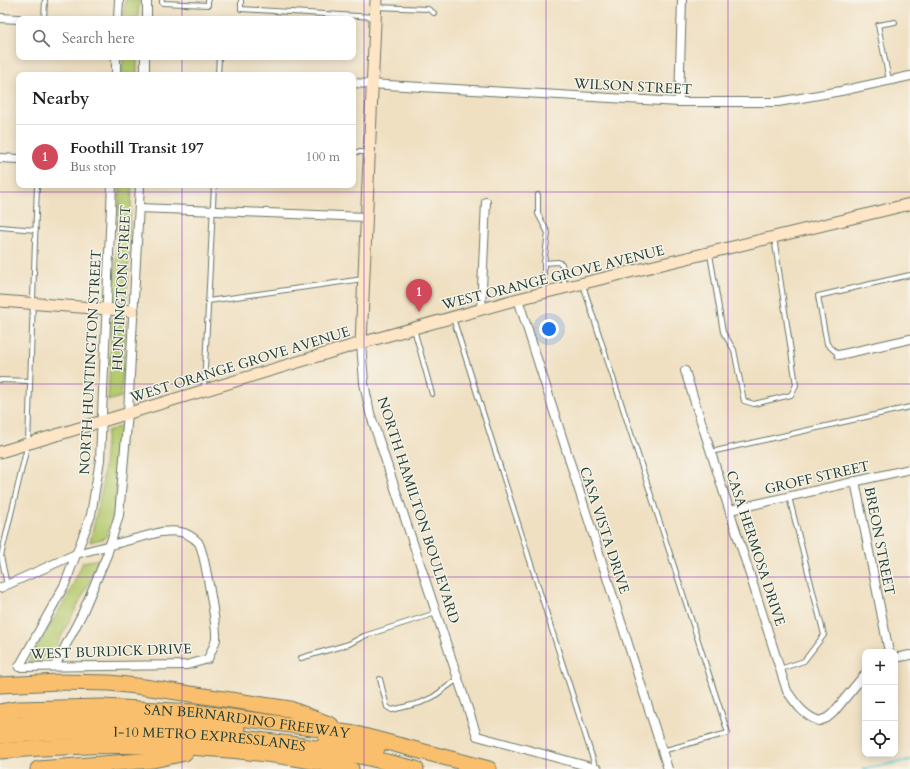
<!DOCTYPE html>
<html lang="en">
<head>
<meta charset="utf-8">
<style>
	:root { --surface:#fff; --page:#f2f2f2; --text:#202124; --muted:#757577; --line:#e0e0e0; --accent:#d1495b }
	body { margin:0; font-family:Cardo,serif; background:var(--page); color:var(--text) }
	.controls { position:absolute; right:12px; bottom:12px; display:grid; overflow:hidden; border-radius:8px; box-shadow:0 2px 10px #0003 }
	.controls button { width:36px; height:36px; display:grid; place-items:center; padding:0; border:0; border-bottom:1px solid var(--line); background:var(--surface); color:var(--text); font:20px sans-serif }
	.you { position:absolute; left:549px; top:329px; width:14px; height:14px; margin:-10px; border:3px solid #fff; border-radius:50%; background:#1a73e8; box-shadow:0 0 0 6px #1a73e833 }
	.badge { display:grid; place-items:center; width:26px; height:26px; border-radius:50%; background:var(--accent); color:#fff; font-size:13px; font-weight:700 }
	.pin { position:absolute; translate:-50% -33px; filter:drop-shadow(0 1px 2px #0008) }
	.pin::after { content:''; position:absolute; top:21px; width:14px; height:12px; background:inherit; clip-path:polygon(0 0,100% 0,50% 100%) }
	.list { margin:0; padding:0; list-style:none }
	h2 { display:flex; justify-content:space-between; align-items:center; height:52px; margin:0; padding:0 16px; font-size:17px }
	h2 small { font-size:13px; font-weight:400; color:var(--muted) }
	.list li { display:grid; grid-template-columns:26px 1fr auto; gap:12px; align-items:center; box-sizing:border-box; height:64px; padding:0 16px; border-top:1px solid var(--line) }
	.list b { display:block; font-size:15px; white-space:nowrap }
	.list p { margin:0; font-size:13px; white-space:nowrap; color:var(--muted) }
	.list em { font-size:13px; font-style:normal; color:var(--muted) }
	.icon { flex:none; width:22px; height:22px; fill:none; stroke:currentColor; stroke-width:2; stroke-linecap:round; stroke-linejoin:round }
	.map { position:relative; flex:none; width:910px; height:769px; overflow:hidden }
	.search { position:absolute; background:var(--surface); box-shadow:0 2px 10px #0003; left:16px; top:16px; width:340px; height:44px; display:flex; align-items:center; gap:10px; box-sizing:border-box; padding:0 14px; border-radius:8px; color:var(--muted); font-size:15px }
	.panel { position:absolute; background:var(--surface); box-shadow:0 2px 10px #0003; left:16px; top:72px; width:340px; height:116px; border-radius:8px }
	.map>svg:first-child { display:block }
	.green { fill:#b6cb6f; stroke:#6a8452 }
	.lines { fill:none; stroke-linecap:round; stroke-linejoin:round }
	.stream { stroke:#5ac7d0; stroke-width:2.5 }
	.lane-casing { stroke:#687666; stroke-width:6 }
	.street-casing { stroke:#687666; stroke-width:10 }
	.secondary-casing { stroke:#687666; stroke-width:13 }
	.highway-casing { stroke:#687666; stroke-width:17 }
	.lane { stroke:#fff; stroke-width:4 }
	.street { stroke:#fff; stroke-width:8 }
	.secondary { stroke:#fde5c5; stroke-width:11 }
	.highway { stroke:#f9bf6d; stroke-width:15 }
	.grid { fill:none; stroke:#7b2cbf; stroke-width:1; stroke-opacity:0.55 }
	.labels { text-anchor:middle; stroke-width:3; stroke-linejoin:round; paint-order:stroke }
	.street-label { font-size:14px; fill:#1f3d34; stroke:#f7f3e8 }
</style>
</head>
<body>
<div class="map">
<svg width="910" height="769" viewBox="0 0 910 769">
	<rect width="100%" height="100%" fill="#f7f3e8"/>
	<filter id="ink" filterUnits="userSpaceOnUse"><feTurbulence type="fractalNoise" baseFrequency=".025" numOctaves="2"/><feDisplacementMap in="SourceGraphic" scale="8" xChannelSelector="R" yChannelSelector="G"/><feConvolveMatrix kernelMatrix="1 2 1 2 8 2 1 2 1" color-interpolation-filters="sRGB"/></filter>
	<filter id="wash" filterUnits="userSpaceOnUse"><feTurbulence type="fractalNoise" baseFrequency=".012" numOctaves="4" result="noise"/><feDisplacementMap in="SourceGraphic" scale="16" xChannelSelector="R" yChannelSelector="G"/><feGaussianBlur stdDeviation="0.9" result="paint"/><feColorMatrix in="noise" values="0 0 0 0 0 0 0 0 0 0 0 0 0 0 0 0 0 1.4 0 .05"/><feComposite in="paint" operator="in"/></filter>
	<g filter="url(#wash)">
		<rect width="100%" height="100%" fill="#f0e0c2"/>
		<g class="green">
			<path d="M125,0H139L138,18H124Z"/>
			<path d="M123,57H137V75H122Z"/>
			<path d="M120,185H132L127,300H114Z"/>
			<path d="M112,319L126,320L121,397L108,401Z"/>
			<path d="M122,426C120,464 119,502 106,538L90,542L102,489L107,431Z"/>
			<path d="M99,559L87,587L48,662H28L69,594L83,562Z"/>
		</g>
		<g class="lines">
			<path class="stream" d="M863,769L910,760"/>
		</g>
	</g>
	<g filter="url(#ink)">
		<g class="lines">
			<defs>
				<g id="lane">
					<path d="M162,0V3L208,5V0"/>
					<path d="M241,0V9L375,17"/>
					<path d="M376,7L428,9L434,13"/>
					<path d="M44,19L45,0"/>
					<path d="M218,75L219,57"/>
					<path d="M889,80L878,25L895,22"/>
					<path d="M353,152H369"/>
					<path d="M538,195V214L548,233L544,263V292"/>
					<path d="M0,227L36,230"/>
					<path d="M710,254L723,332L734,350L744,401L754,404L791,395L796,385L774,237"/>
					<path d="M544,263L558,262L562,264L565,287"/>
					<path d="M583,285L728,733L662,751"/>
					<path d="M208,301L363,279"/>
					<path d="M453,318L596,769"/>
					<path d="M414,329L432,394"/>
					<path d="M839,355L827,344L818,296L910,275"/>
					<path d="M0,380L30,381"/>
					<path d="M204,388L214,185"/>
					<path d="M711,452L910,407"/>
					<path d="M7,585L1,556L28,443L37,185"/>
					<path d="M301,658L349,644L364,636L436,613"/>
					<path d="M780,669L804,661L824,635L789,497"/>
					<path d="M380,679L387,707L392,710L420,703L433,697L458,679"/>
				</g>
				<g id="street">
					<path d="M0,18L19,19"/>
					<path d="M118,19L119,0"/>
					<path d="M147,19V0"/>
					<path d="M116,75V57"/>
					<path d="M145,75V57"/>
					<path d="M353,83L679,102H778L841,91L910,76"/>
					<path d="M679,102L682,0"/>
					<path d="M0,158L19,159"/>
					<path d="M139,208L366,217"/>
					<path d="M518,299L668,769"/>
					<path d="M481,310L486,202"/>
					<path d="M361,343L364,383L370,413L477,736L598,769"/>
					<path d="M839,355L910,339"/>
					<path d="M685,371L787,691C796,704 803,715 819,721L827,718L833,713L865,674"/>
					<path d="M855,481L889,652"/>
					<path d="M730,510L910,469"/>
					<path d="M0,588L76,554L161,532C176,530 187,531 198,542C204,548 217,628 216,639C215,645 210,653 208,659L187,665L19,667"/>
					<path d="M895,658L910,655"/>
					<path d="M55,666L82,614L107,555L119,515L128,413L140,185"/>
					<path d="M19,667L65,584L91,515L100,460L112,185"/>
				</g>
				<g id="secondary">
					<path d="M0,301L133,311"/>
					<path d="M361,343L376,0"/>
					<path d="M0,452L361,343L518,299L910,204"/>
				</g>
				<g id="highway">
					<path d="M0,685L59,682L110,683L144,687L290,709L331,725"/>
					<path id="s1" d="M0,712L18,709L102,707L195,712L356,734L489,769"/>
					<path d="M0,725C79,720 158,719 237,728"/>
					<path id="s2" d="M0,736C139,725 280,734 416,769"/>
					<path d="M326,740L377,749"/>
					<path d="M0,751C116,741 237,743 351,769"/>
					<path d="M38,769L153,760L185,753"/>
				</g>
			</defs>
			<use href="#lane" class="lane-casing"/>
			<use href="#street" class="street-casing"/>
			<use href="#secondary" class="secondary-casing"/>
			<use href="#highway" class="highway-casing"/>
			<use href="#lane" class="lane"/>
			<use href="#street" class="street"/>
			<use href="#secondary" class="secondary"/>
			<use href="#highway" class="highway"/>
		</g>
	</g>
	<path class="grid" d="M182,0V19M364,0V769M546,0V769M728,0V769M182,57V75M182,185V769M0,192H910M0,384H910M0,577H910"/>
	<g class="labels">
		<g class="street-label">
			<text transform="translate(633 86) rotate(3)" y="5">WILSON STREET</text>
			<text transform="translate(553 277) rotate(-14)" y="5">WEST ORANGE GROVE AVENUE</text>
			<text transform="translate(121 288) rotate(-87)" y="5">HUNTINGTON STREET</text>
			<text transform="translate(90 362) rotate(-87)" y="5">NORTH HUNTINGTON STREET</text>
			<text transform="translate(240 364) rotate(-17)" y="5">WEST ORANGE GROVE AVENUE</text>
			<text transform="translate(817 477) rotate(-13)" y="5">GROFF STREET</text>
			<text transform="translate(419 510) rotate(72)" y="5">NORTH HAMILTON BOULEVARD</text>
			<text transform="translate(605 530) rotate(72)" y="5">CASA VISTA DRIVE</text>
			<text transform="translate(880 541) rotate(79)" y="5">BREON STREET</text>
			<text transform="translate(756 548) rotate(72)" y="5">CASA HERMOSA DRIVE</text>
			<text transform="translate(111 651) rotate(-2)" y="5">WEST BURDICK DRIVE</text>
			<text dy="5" stroke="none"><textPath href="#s1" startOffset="248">SAN BERNARDINO FREEWAY</textPath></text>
			<text dy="5" stroke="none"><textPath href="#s2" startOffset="210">I-10 METRO EXPRESSLANES</textPath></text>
		</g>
	</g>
</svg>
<div class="controls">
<button>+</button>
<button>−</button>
<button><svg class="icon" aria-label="locate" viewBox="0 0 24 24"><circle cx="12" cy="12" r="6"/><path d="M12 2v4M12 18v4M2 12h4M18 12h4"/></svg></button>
</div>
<div class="you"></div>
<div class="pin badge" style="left:419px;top:312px">1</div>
<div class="search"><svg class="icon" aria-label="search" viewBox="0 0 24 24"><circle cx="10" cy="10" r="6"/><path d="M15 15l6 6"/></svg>Search here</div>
<section class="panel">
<h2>Nearby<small></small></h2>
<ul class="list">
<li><span class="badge">1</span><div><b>Foothill Transit 197</b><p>Bus stop</p></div><em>100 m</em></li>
</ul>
</section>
</div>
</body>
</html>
